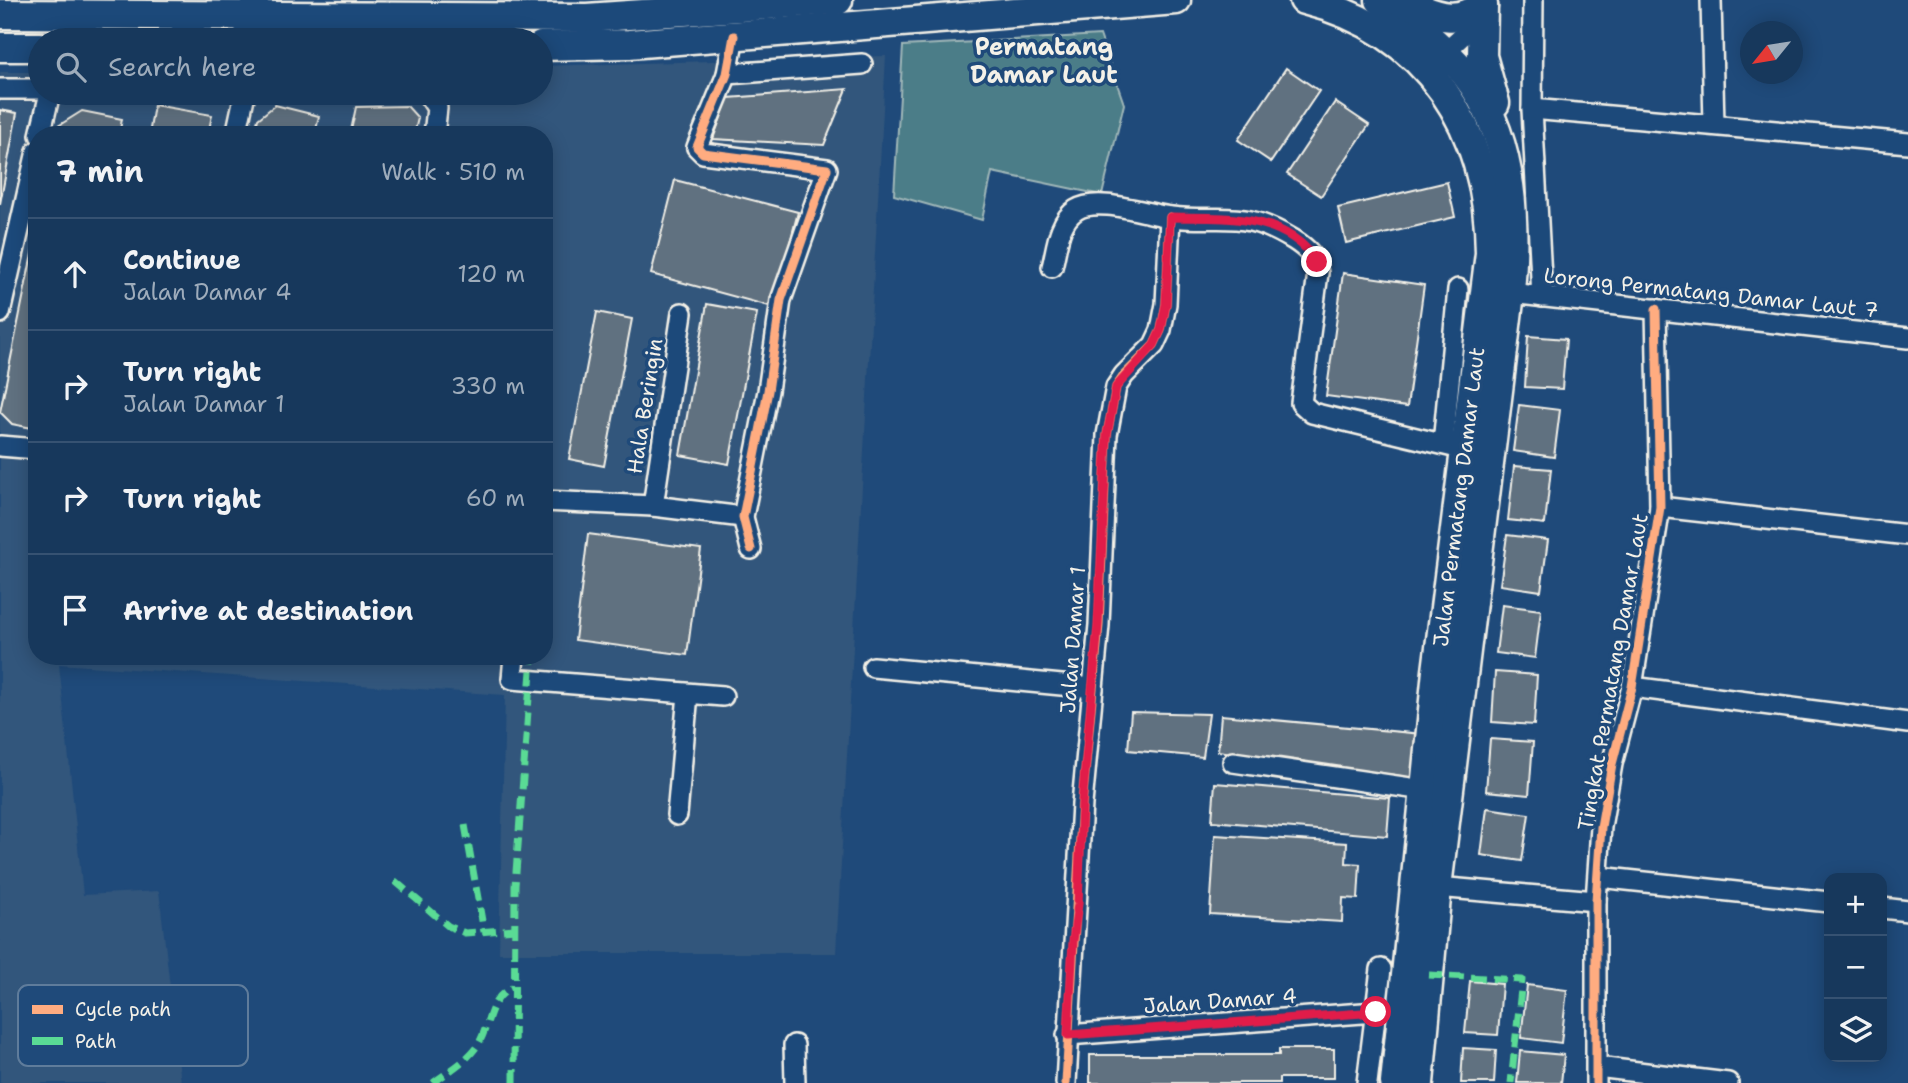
<!DOCTYPE html>
<html lang="en">
<head>
<meta charset="utf-8">
<style>
	:root { --surface:#17385c; --page:#244365; --text:#f1f3f6; --muted:#9eacbb; --line:#365272 }
	body { margin:0; font-family:"Shantell Sans",sans-serif; background:var(--page); color:var(--text) }
	.controls { position:absolute; right:21px; bottom:21px; display:grid; overflow:hidden; border-radius:14px; box-shadow:0 4px 18px #0003 }
	.controls button { width:63px; height:63px; display:grid; place-items:center; padding:0; border:0; border-bottom:2px solid var(--line); background:var(--surface); color:var(--text); font:35px sans-serif }
	.compass { position:absolute; left:1740px; top:21px; width:63px; height:63px; border-radius:50%; background:var(--surface); box-shadow:0 4px 18px #0003; rotate:240deg }
	.stop { position:absolute; width:21px; height:21px; margin:-16px; border:5px solid #e11d48; border-radius:50%; background:#fff }
	.stop.end { background:#e11d48; border-color:#fff; box-shadow:0 2px 7px #0008 }
	.list { margin:0; padding:0; list-style:none }
	h2 { display:flex; justify-content:space-between; align-items:center; height:91px; margin:0; padding:0 28px; font-size:30px }
	h2 small { font-size:23px; font-weight:400; color:var(--muted) }
	.list li { display:grid; grid-template-columns:46px 1fr auto; gap:21px; align-items:center; box-sizing:border-box; height:112px; padding:0 28px; border-top:2px solid var(--line) }
	.list b { display:block; font-size:26px; white-space:nowrap }
	.list p { margin:0; font-size:23px; white-space:nowrap; color:var(--muted) }
	.list em { font-size:23px; font-style:normal; color:var(--muted) }
	.icon { flex:none; width:38px; height:38px; fill:none; stroke:currentColor; stroke-width:2; stroke-linecap:round; stroke-linejoin:round }
	.map { position:relative; flex:none; width:1908px; height:1083px; overflow:hidden }
	.search { position:absolute; background:var(--surface); box-shadow:0 4px 18px #0003; left:28px; top:28px; width:525px; height:77px; display:flex; align-items:center; gap:18px; box-sizing:border-box; padding:0 24px; border-radius:38px; color:var(--muted); font-size:26px }
	.panel { position:absolute; background:var(--surface); box-shadow:0 4px 18px #0003; left:28px; top:126px; width:525px; height:539px; border-radius:28px }
	.map>svg:first-child { display:block }
	.built { fill:#32567c; fill-rule:evenodd }
	.green { fill:#4c7d88; stroke:#a0b7b8; stroke-width:2 }
	.building { fill:#607180; stroke:#f4f1e8; stroke-width:2 }
	.lines { fill:none; stroke-linecap:round; stroke-linejoin:round }
	.minor-casing { stroke:#f4f1e8; stroke-width:24 }
	.highway-casing { stroke:#f4f1e8; stroke-width:33 }
	.minor { stroke:#1f4a7a; stroke-width:19 }
	.highway { stroke:#1f4a7a; stroke-width:28 }
	.quiet { stroke:#5adb95; stroke-width:7; stroke-dasharray:14 7; stroke-linecap:butt }
	.cycleway-casing { stroke:#1f4a7a; stroke-width:13 }
	.cycleway { stroke:#ffac80; stroke-width:9 }
	.route { stroke:#e11d48; stroke-width:9 }
	.labels { text-anchor:middle; stroke-width:7; stroke-linejoin:round; paint-order:stroke }
	.street-label { font-size:21px; fill:#f4f1e8; stroke:#1f4a7a }
	.quarter-label { font-size:24px; font-weight:bold; fill:#f4f1e8; stroke:#1f4a7a }
	.key { fill:#1f4a7a; stroke:#5f7c9b; stroke-width:2 }
	.key-label { font-size:19px; fill:#f4f1e8 }
</style>
</head>
<body>
<div class="map">
<svg width="1908" height="1083" viewBox="0 0 1908 1083">
	<rect width="100%" height="100%" fill="#1f4a7a"/>
	<filter id="ink" filterUnits="userSpaceOnUse"><feTurbulence type="fractalNoise" baseFrequency=".0143" numOctaves="2"/><feDisplacementMap in="SourceGraphic" scale="14" xChannelSelector="R" yChannelSelector="G"/><feConvolveMatrix kernelMatrix="1 2 1 2 8 2 1 2 1" color-interpolation-filters="sRGB"/></filter>
	<g filter="url(#ink)">
		<path class="built" d="M886,56L836,953H499L505,695L59,664L83,895L159,891L181,1083H0V72H40V93H541V66ZM37,135H544V656H37Z"/>
		<path class="green" d="M1100,35L1124,104L1102,195L992,172L982,220L894,195L903,46Z"/>
		<g class="building">
			<path d="M1286,68L1319,91L1271,162L1238,140Z"/>
			<path d="M847,89L824,145L713,139L728,98Z"/>
			<path d="M1335,102L1369,125L1321,196L1287,174Z"/>
			<path d="M154,105L212,115L208,135H149Z"/>
			<path d="M275,105L319,116L315,135H254L258,119Z"/>
			<path d="M407,106L418,118L414,135H350L356,107Z"/>
			<path d="M0,110L17,113L0,204Z"/>
			<path d="M82,111L122,119L119,135H57L58,126Z"/>
			<path d="M675,180L798,212L773,307L651,274Z"/>
			<path d="M1447,182L1455,217L1346,243L1338,208Z"/>
			<path d="M33,249H37V429L12,424L0,412Z"/>
			<path d="M1343,273L1424,285L1407,407L1326,396Z"/>
			<path d="M707,304L757,313L729,464L680,455Z"/>
			<path d="M597,312L632,319L604,466L569,459Z"/>
			<path d="M1528,336L1566,339L1562,389L1525,387Z"/>
			<path d="M1519,405L1560,410L1554,457L1513,451Z"/>
			<path d="M1514,466L1551,469L1545,524L1508,520Z"/>
			<path d="M588,534L701,549L687,655L575,640Z"/>
			<path d="M1507,535L1548,540L1541,591L1500,585Z"/>
			<path d="M1502,605L1541,610L1535,658L1496,653Z"/>
			<path d="M1495,672L1537,675L1534,725L1492,722Z"/>
			<path d="M1131,712L1209,714L1203,757L1128,750Z"/>
			<path d="M1221,715L1422,734L1416,778L1218,751Z"/>
			<path d="M1490,739L1533,742L1529,795L1486,791Z"/>
			<path d="M1215,783L1390,798L1387,836L1212,821Z"/>
			<path d="M1487,808L1529,814L1522,861L1481,855Z"/>
			<path d="M1215,835L1347,843L1346,863L1360,864L1358,899L1343,898L1342,922L1210,914Z"/>
			<path d="M1470,981L1502,984L1498,1035L1465,1033Z"/>
			<path d="M1527,985L1567,990L1561,1043L1521,1038Z"/>
			<path d="M1463,1048L1496,1050L1494,1083H1461Z"/>
			<path d="M1279,1049H1334V1078H1279V1083H1090V1055H1279Z"/>
			<path d="M1520,1051L1564,1055L1561,1083H1517Z"/>
		</g>
		<g class="lines">
			<defs>
				<g id="minor">
					<path d="M1533,0L1532,109L1542,297"/>
					<path d="M1711,0L1714,125"/>
					<path d="M245,16V40"/>
					<path d="M734,36L727,74L697,147L703,153L827,169L781,300L768,391L743,517L751,549"/>
					<path d="M1438,58L1461,37L1483,8"/>
					<path d="M727,74L862,64"/>
					<path d="M0,89H40"/>
					<path d="M427,93L437,108L434,135"/>
					<path d="M1532,109L1908,143"/>
					<path d="M40,135L50,93"/>
					<path d="M236,135L245,93"/>
					<path d="M1052,267C1057,248 1058,222 1076,210C1098,196 1146,214 1171,217C1226,223 1242,208 1294,240C1308,249 1316,257 1318,273L1301,403L1312,413L1466,450"/>
					<path d="M1510,293L1908,338"/>
					<path d="M0,313L37,151"/>
					<path d="M1443,444L1458,289"/>
					<path d="M0,446L37,449"/>
					<path d="M544,501L653,506L743,517"/>
					<path d="M653,506L682,313"/>
					<path d="M1660,507L1908,535"/>
					<path d="M514,656L512,679L723,696"/>
					<path d="M873,667L1093,688"/>
					<path d="M1632,687L1908,723"/>
					<path d="M1233,762L1424,790"/>
					<path d="M677,815L688,694"/>
					<path d="M1599,877L1829,902"/>
					<path d="M1437,887L1596,901"/>
					<path d="M1882,908L1908,911"/>
					<path d="M1067,1035L1376,1012"/>
					<path d="M794,1045L795,1083"/>
					<path d="M1597,1067L1728,1083"/>
					<path d="M1066,1083L1082,804L1099,625L1107,435L1116,387L1124,375L1154,345L1161,330L1166,304L1170,217"/>
					<path d="M1367,1083L1381,969"/>
					<path d="M1596,1083V901L1601,827L1612,764L1632,687L1660,507L1656,309"/>
				</g>
				<g id="highway">
					<path d="M1304,0C1429,31 1489,128 1490,253L1437,671L1395,1083"/>
					<path d="M1380,0C1414,25 1451,51 1474,86C1514,147 1516,224 1510,293L1437,887L1419,1083"/>
					<path d="M1398,1C1433,11 1448,28 1483,6"/>
					<path d="M1483,6L1482,56L1495,103"/>
					<path d="M0,14L587,18L838,0"/>
					<path d="M541,46L629,44L1176,0"/>
					<path d="M0,47H40"/>
				</g>
			</defs>
			<use href="#minor" class="minor-casing"/>
			<use href="#highway" class="highway-casing"/>
			<use href="#minor" class="minor"/>
			<use href="#highway" class="highway"/>
			<g class="quiet">
				<path d="M465,825L484,932"/>
				<path d="M395,881L448,926L465,933L515,929"/>
				<path d="M1429,975L1522,980L1511,1083"/>
				<path d="M433,1083C449,1071 469,1060 479,1043C490,1024 489,997 512,988"/>
				<path d="M514,1083L515,886L532,657"/>
			</g>
			<defs>
				<g id="cycleway">
					<path d="M734,36L727,74L697,147L703,153L827,169L781,300L768,391L743,517L751,549"/>
					<path d="M1066,1083L1082,804L1099,625L1107,435L1116,387L1124,375L1154,345L1161,330L1166,304L1170,217"/>
					<path d="M1596,1083V901L1601,827L1612,764L1632,687L1660,507L1656,309"/>
				</g>
			</defs>
			<use href="#cycleway" class="cycleway-casing"/>
			<use href="#cycleway" class="cycleway"/>
		</g>
	</g>
	<g class="lines" filter="url(#ink)">
		<path class="route" d="M1317,262C1284,212 1222,218 1170,217L1166,304L1161,330L1154,345L1116,387L1107,435L1098,625L1082,804L1078,904L1073,941L1068,1035L1376,1012"/>
	</g>
	<g class="labels">
		<g class="street-label">
			<text transform="translate(1711 293) rotate(6)" y="7">Lorong Permatang Damar Laut 7</text>
			<text transform="translate(645 406) rotate(-81)" y="7">Hala Beringin</text>
			<text transform="translate(1459 497) rotate(-83)" y="7">Jalan Permatang Damar Laut</text>
			<text transform="translate(1073 640) rotate(-86)" y="7">Jalan Damar 1</text>
			<text transform="translate(1613 672) rotate(-80)" y="7">Tingkat Permatang Damar Laut</text>
			<text transform="translate(1220 1001) rotate(-4)" y="7">Jalan Damar 4</text>
		</g>
		<g class="quarter-label">
			<text x="1044" y="55">Permatang<tspan x="1044" dy="28">Damar Laut</tspan></text>
		</g>
	</g>
	<rect x="18" y="985" width="230" height="81" rx="10" class="key"/>
	<rect x="32" y="1005" width="31" height="9" fill="#ffac80"/>
	<rect x="32" y="1037" width="31" height="8" fill="#5adb95"/>
	<g class="key-label">
		<text x="75" y="1016">Cycle path</text>
		<text x="75" y="1048">Path</text>
	</g>
</svg>
<div class="controls">
<button>+</button>
<button>−</button>
<button><svg class="icon" aria-label="layers" viewBox="0 0 24 24"><path d="M12 4l9 5-9 5-9-5zM3 14l9 5 9-5"/></svg></button>
</div>
<svg class="compass" viewBox="-18 -18 36 36"><path d="M0-13l5 13h-10z" fill="#e53935"/><path d="M0 13l5-13h-10z" fill="#9eacbb"/></svg>
<div class="stop" style="left:1376px;top:1012px"></div>
<div class="stop end" style="left:1317px;top:262px"></div>
<div class="search"><svg class="icon" aria-label="search" viewBox="0 0 24 24"><circle cx="10" cy="10" r="6"/><path d="M15 15l6 6"/></svg>Search here</div>
<section class="panel">
<h2>7 min<small>Walk · 510 m</small></h2>
<ul class="list">
<li><svg class="icon" aria-label="ahead" viewBox="0 0 24 24"><path d="M12 20V5M6 11l6-6 6 6"/></svg><div><b>Continue</b><p>Jalan Damar 4</p></div><em>120 m</em></li>
<li><svg class="icon" aria-label="right" viewBox="0 0 24 24"><path d="M7 20v-9h11M14 6l5 5-5 5"/></svg><div><b>Turn right</b><p>Jalan Damar 1</p></div><em>330 m</em></li>
<li><svg class="icon" aria-label="right" viewBox="0 0 24 24"><path d="M7 20v-9h11M14 6l5 5-5 5"/></svg><div><b>Turn right</b></div><em>60 m</em></li>
<li><svg class="icon" aria-label="arrive" viewBox="0 0 24 24"><path d="M6 21V4h12l-3 4 3 4H6"/></svg><div><b>Arrive at destination</b></div></li>
</ul>
</section>
</div>
</body>
</html>
